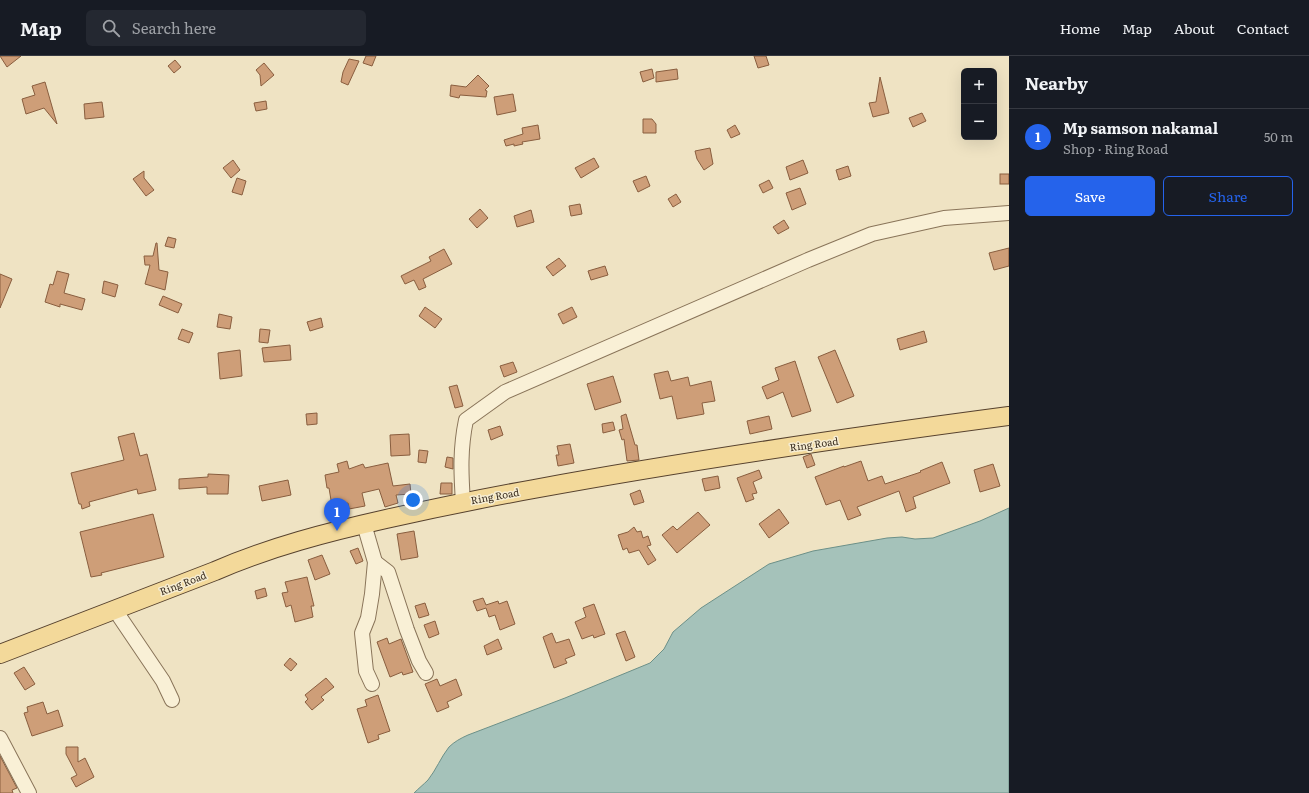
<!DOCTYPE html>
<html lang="en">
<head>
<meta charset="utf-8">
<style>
	:root { --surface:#171b24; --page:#242831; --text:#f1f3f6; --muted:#9ea1a6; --line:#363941; --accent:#2563eb }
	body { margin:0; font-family:Literata,serif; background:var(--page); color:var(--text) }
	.controls { position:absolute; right:12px; top:12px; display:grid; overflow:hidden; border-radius:6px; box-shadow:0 4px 16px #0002 }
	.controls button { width:36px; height:36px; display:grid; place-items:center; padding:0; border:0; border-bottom:1px solid var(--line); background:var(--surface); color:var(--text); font:20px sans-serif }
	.you { position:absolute; left:413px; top:444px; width:14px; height:14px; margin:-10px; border:3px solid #fff; border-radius:50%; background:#1a73e8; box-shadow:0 0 0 6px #1a73e833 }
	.badge { display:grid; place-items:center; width:26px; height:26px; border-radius:50%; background:var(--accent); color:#fff; font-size:13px; font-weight:700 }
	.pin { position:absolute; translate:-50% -33px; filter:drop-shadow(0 1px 2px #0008) }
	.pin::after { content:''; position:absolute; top:21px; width:14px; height:12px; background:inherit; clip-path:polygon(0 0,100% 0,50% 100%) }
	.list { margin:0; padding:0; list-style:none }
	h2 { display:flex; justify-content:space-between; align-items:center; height:52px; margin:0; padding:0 16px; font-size:17px }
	h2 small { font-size:13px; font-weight:400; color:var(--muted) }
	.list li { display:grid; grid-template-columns:26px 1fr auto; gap:12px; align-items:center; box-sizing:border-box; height:56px; padding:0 16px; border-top:1px solid var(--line) }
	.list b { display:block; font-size:15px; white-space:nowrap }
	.list p { margin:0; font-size:13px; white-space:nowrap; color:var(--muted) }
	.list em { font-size:13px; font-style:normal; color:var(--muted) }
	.actions { display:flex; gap:8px; padding:12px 16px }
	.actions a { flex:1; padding:9px 0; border:1px solid var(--accent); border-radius:6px; text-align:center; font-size:14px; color:var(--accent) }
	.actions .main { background:var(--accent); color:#fff }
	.icon { flex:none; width:22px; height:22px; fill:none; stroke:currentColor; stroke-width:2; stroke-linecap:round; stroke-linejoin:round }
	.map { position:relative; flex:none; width:1009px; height:737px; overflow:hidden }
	header { display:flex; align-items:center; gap:24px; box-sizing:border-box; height:56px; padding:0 20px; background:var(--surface); border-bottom:1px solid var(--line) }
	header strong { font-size:19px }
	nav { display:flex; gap:22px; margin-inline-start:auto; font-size:14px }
	.search { width:280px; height:36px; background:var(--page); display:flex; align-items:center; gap:10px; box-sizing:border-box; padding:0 14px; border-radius:6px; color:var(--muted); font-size:15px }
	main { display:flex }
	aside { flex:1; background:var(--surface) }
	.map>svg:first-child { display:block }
	.water { fill:#a5c2ba; stroke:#6c9088 }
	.building { fill:#ce9e78; stroke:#895e3f }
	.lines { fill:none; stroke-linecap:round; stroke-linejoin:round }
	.minor-casing { stroke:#897459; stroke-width:16 }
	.major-casing { stroke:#57422e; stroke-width:20 }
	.minor { stroke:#f9f0d6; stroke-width:14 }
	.major { stroke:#f3d99a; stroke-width:18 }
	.labels { text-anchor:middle; stroke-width:3; stroke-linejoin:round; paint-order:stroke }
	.street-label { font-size:10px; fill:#392c1e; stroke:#f6edd3 }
</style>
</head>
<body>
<header>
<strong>Map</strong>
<div class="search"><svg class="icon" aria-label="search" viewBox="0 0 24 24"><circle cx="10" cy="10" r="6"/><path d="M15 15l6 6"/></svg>Search here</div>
<nav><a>Home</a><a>Map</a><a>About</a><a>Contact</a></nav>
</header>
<main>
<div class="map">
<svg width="1009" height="737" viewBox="0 0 1009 737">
	<rect width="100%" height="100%" fill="#efe3c3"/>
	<path class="water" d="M1009,452V737H414C418,733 424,728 428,724C436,714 441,701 449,691C454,686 461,682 468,679L565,642L650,607L664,593L673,576L701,552L769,508L813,495L887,482L902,481L915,483L933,482L980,465Z"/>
	<g class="building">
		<path d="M0,0H21L7,11Z"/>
		<path d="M366,0H376L372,10L363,7Z"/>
		<path d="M754,0H766L769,9L758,12Z"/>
		<path d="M349,3L359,5L348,29L341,26L343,16Z"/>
		<path d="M175,4L181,11L174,17L168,10Z"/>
		<path d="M264,7L274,19L261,30L260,19L256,14Z"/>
		<path d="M652,13L654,22L643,26L640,16Z"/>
		<path d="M677,13L678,23L656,26V16Z"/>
		<path d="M478,19L489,30L485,34L487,35L486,41L460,39L459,42L450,40L451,29L466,31Z"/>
		<path d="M880,21L889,57L873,61L869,47L876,46Z"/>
		<path d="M45,26L57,68L44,52L26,58L22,43L35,39L32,30Z"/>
		<path d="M513,38L516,55L497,59L494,41Z"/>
		<path d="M266,45L267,53L256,55L254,47Z"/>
		<path d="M102,46L104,61L85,63L84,48Z"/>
		<path d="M922,57L926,65L913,71L909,62Z"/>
		<path d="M643,63H652L656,68V77H643Z"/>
		<path d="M538,69L540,83L522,86L523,88L514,90V88L506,90L504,84L523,78L522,72Z"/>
		<path d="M735,69L740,78L731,82L727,74Z"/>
		<path d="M710,92L713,108L704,114L697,103L695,95Z"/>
		<path d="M594,102L599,111L581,122L575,112Z"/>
		<path d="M233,104L240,114L231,122L223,112Z"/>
		<path d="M803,104L808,117L790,124L786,111Z"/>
		<path d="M848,110L851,120L839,124L836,114Z"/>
		<path d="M144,115V122L154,134L146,140L133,123Z"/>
		<rect x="1000" y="118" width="9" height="10"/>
		<path d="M646,120L650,130L638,136L633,125Z"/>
		<path d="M237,122L246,125L242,139L232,136Z"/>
		<path d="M769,124L773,132L763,137L759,129Z"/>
		<path d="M800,132L806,148L792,154L786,137Z"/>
		<path d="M676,138L681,146L673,151L668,143Z"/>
		<path d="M580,148L582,158L571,160L569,150Z"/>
		<path d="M480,153L488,162L477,172L469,163Z"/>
		<path d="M531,154L534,166L517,171L514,160Z"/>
		<path d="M784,164L789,172L778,178L773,171Z"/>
		<path d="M168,181L176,183L174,192L165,190Z"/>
		<path d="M156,187H157L159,214L168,216L165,234L145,228L150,209H145L144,200H153Z"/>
		<path d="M1009,192V210L994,214L989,197Z"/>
		<path d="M444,193L452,208L423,223L426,231L419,234L414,224L405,228L401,220L431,205L429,201Z"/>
		<path d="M559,202L566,210L553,220L546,211Z"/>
		<path d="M605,210L608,219L591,224L588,215Z"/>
		<path d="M57,215L69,218L64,237L85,243L82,254L60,248V251L45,246L50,228L53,229Z"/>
		<path d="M0,218L12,223L0,252Z"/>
		<path d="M104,225L118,229L115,241L102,237Z"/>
		<path d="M163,240L182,248L178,257L159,249Z"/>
		<path d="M425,251L442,263L435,272L419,260Z"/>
		<path d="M572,251L577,261L563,268L558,258Z"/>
		<path d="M219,258L232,261L230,273L217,271Z"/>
		<path d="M321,262L323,271L310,275L307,266Z"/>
		<path d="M182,273L193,277L189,287L178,283Z"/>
		<path d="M260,273L270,274L268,287L259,286Z"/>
		<path d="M924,275L927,286L900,294L897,283Z"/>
		<path d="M290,289L291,304L264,306L262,292Z"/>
		<path d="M240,294L242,320L220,323L218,297Z"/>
		<path d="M835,294L854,340L837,347L818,301Z"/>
		<path d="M795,305L811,355L792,361L783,336L767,343L762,331L779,324L775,312Z"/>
		<path d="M513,306L517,316L504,321L500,310Z"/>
		<path d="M668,315L671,325L688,321L690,330L711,325L715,345L702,347L704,358L677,363L672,340L660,343L654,318Z"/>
		<path d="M613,320L621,346L595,354L587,328Z"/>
		<path d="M457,329L463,350L455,352L449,331Z"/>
		<path d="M317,357V368L307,369L306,358Z"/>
		<path d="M626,358L635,389H637L639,404L627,405L624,383L622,384L619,374L623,373L621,360Z"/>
		<path d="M769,360L772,373L750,378L747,365Z"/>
		<path d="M613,366L615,374L603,377L602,368Z"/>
		<path d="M500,370L503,379L491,384L488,374Z"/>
		<path d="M134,377L140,400L147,398L156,434L138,438L137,433L89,446L90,450L82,453L81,448H79L71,417L124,404L118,381Z"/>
		<path d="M409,378L410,399L391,400L390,379Z"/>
		<path d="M570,388L574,407L558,410L556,399H559L557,390Z"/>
		<path d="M419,394L428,395L426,407L418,406Z"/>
		<path d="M811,398L815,409L807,412L803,401Z"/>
		<path d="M447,401L453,402V413L445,411Z"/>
		<path d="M347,405L349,413L363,408L365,412L388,407L393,430L410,428L411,438L396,439L398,447L385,451L379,433L362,437L365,450L349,453L348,447L332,450L329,432H327L325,419L339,416L337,408Z"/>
		<path d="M861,405L868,425L882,420L885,428L921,416L920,415L942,406L950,427L913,441L916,452L906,456L899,435L857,451L861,459L848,464L840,444L826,449L815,421L844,410V411Z"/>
		<path d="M993,408L1000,430L980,436L974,414Z"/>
		<path d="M759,414L762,422L753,426L757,437L752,438L754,443L746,446L737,422Z"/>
		<path d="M208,418L229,419L228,438H207V431L179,433V423L208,421Z"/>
		<path d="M718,420L720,432L705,435L702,423Z"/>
		<path d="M288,424L291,439L262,445L259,430Z"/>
		<path d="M441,427H452V438H440Z"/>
		<path d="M640,434L644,446L634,449L630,438Z"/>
		<path d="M779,453L789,467L769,482L759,468Z"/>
		<path d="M698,456L710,469L677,497L662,479L673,470L677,474Z"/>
		<path d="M153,458L164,501L101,517L102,519L91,521L80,476Z"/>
		<path d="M634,471L637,476L641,475L643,482L648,480L651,489L647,490L656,504L648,509L639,494L629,497L627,492L623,494L618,479L628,476Z"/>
		<path d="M414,475L418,501L401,504L397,478Z"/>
		<path d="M358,492L363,505L356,508L350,495Z"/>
		<path d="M322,499L330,518L315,524L308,504Z"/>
		<path d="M307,521L314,550H311L313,561L295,566L291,549L286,551L282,537L288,536L285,526Z"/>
		<path d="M265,532L267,540L257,543L255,535Z"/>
		<path d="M483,542L486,549L498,545L499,548L507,545L515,568L500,574L495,559L489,561L486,552L477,555L473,545Z"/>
		<path d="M425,547L429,559L419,562L415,550Z"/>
		<path d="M594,548L605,578L594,582L593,579L582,583L575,566L586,561L583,552Z"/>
		<path d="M435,565L439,578L429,582L424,569Z"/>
		<path d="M625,575L635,601L626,605L616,578Z"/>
		<path d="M552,577L556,587L569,583L575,599L565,603L567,607L554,612L543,581Z"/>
		<path d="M387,582L389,588L401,583L413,616L403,619L402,616L390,621L377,586Z"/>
		<path d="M498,583L502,593L487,599L484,590Z"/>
		<path d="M290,602L297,608L291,615L284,609Z"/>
		<path d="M24,611L35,628L25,634L14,617Z"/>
		<path d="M326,622L334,631L321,641L324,644L312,654L305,646L308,643L305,639Z"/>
		<path d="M437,623L440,630L456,623L462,639L447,646L449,651L437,656L425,628Z"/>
		<path d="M378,639L390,675L378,679L379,683L368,687L357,653L367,650L365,644Z"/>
		<path d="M43,646L47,658L58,654L63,670L32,680L24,657L28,656L27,651Z"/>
		<path d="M66,691H78V706L85,702L94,721L76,731L71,722L77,719L66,698Z"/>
		<path d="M0,700L17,732L12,734L13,737H0Z"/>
	</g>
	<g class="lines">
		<defs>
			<g id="minor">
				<path d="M463,446C461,417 460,393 466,364L505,336L808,204L872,178L944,162L1009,157"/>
				<path d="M364,468L375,506L372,538L368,562L362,577L366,615L372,628"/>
				<path d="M375,506L388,516L407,574L419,605L426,617"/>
				<path d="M115,554L163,625L172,644"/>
				<path d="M0,682L29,737"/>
			</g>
			<path id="major" d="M0,598L215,515C270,491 328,476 386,463C435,452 484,442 534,433C692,404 850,381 1009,360"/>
		</defs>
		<use href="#minor" class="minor-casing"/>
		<use href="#major" class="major-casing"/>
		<use href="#minor" class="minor"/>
		<use href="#major" class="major"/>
	</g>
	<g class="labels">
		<g class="street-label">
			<text transform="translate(814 388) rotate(-8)" y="4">Ring Road</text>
			<text transform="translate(495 440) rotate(-10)" y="4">Ring Road</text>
			<text transform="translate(183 527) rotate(-21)" y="4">Ring Road</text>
		</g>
	</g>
</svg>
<div class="controls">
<button>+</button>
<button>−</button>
</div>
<div class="you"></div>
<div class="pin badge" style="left:337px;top:475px">1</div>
</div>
<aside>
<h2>Nearby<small></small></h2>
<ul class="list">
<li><span class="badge">1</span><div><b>Mp samson nakamal</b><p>Shop · Ring Road</p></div><em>50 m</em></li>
</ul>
<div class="actions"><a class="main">Save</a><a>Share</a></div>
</aside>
</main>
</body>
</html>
